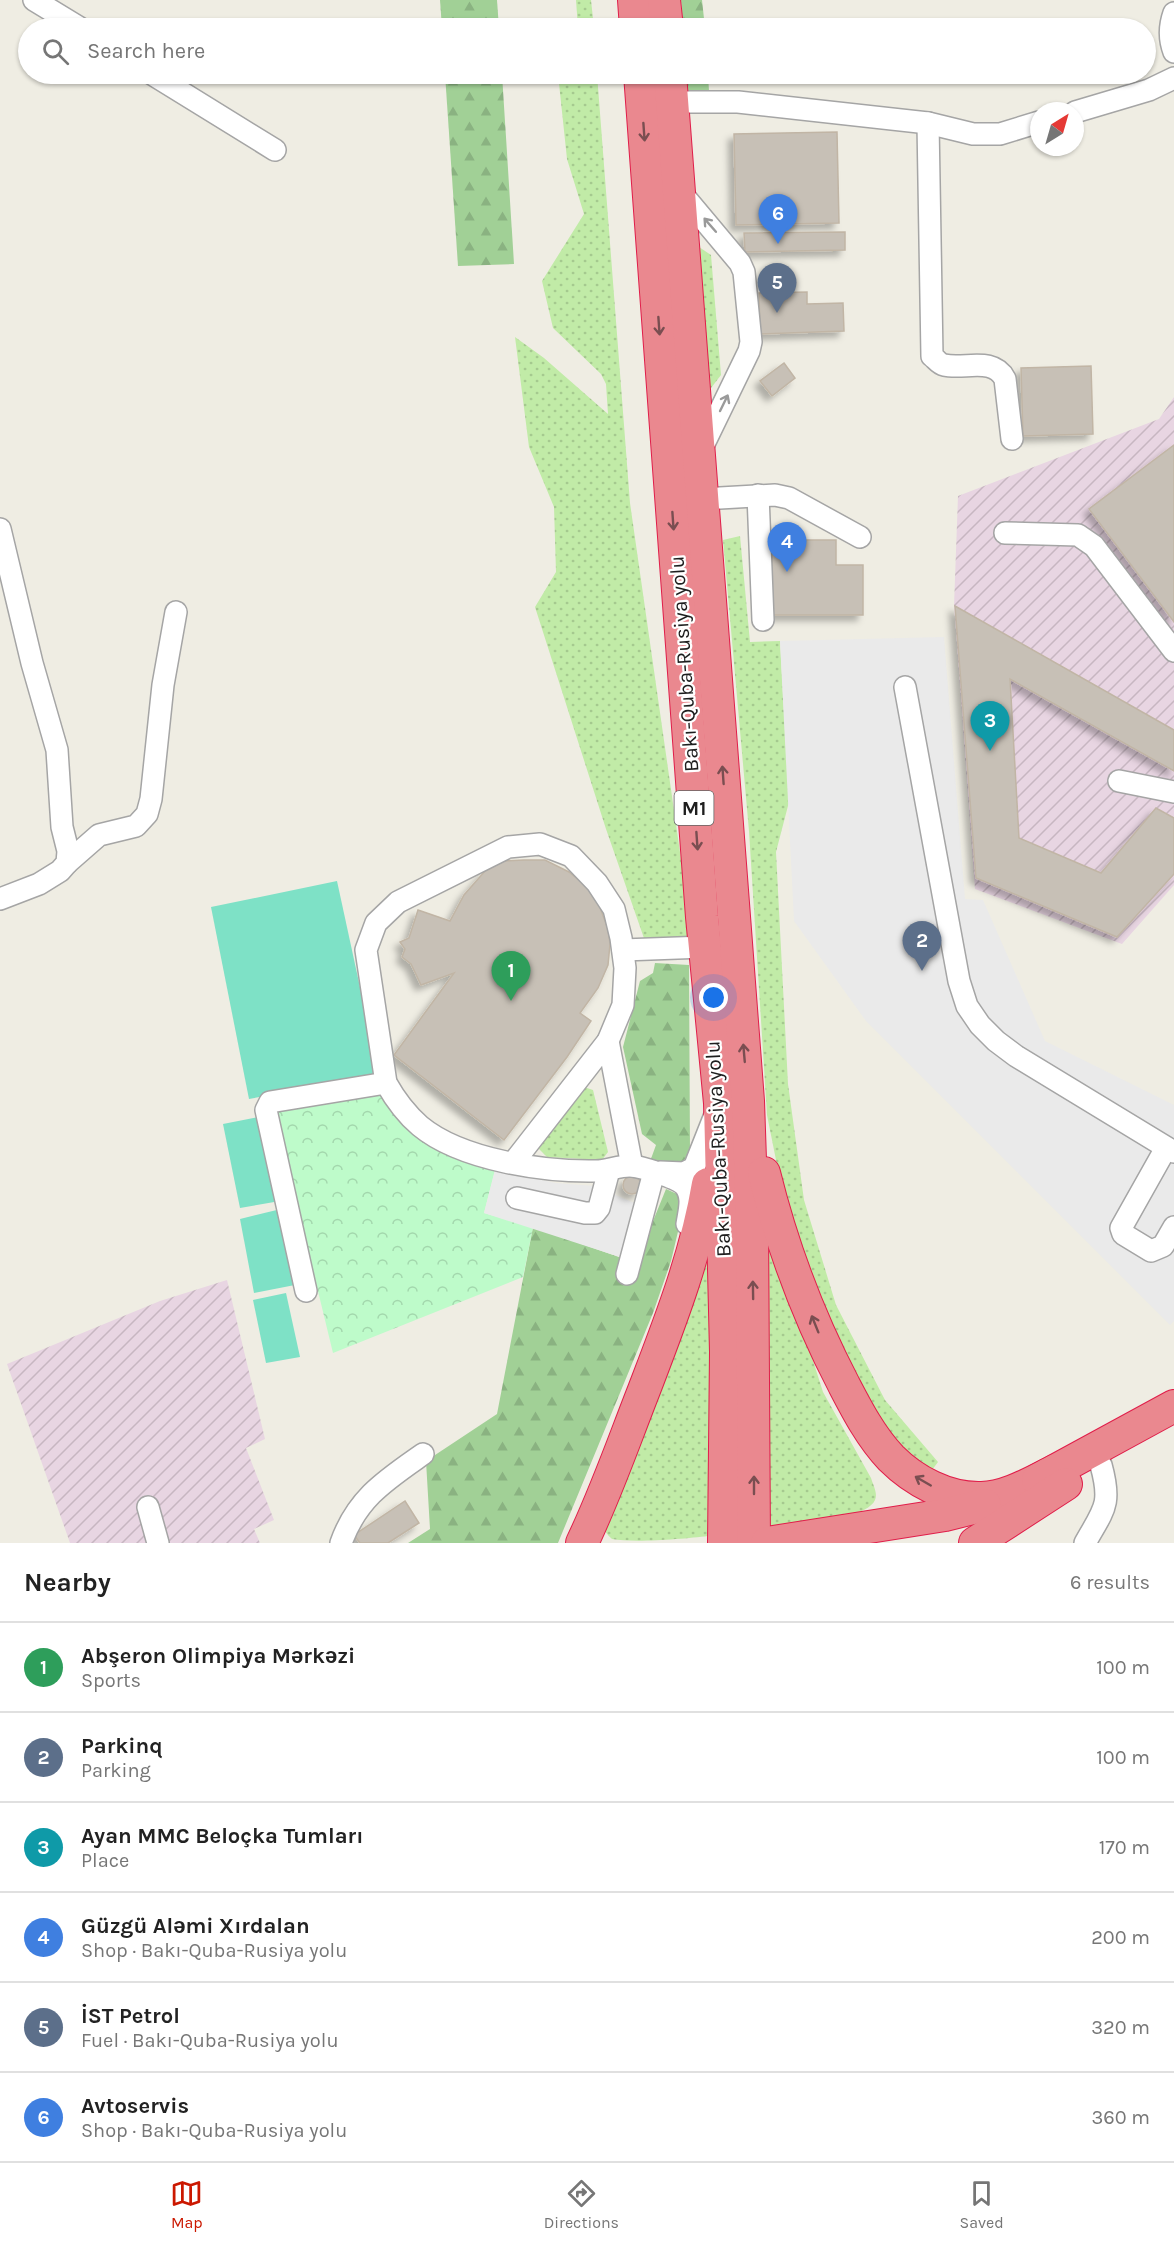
<!DOCTYPE html>
<html lang="en">
<head>
<meta charset="utf-8">
<style>
	:root { --surface:#fff; --page:#f6f6f6; --text:#222; --muted:#767676; --line:#e0e0e0; --accent:#cb1800 }
	body { margin:0; font-family:Karla,sans-serif; background:var(--page); color:var(--text) }
	.compass { position:absolute; left:1030px; top:102px; width:54px; height:54px; border-radius:50%; background:var(--surface); box-shadow:0 2px 4px #0004; rotate:37deg }
	.you { position:absolute; left:714px; top:998px; width:21px; height:21px; margin:-15px; border:4px solid #fff; border-radius:50%; background:#1a73e8; box-shadow:0 0 0 9px #1a73e833 }
	.badge { display:grid; place-items:center; width:39px; height:39px; border-radius:50%; background:var(--accent); color:#fff; font-size:20px; font-weight:700 }
	.pin { position:absolute; translate:-50% -50px; filter:drop-shadow(0 2px 3px #0008) }
	.pin::after { content:''; position:absolute; top:32px; width:21px; height:18px; background:inherit; clip-path:polygon(0 0,100% 0,50% 100%) }
	.list { margin:0; padding:0; list-style:none }
	h2 { display:flex; justify-content:space-between; align-items:center; height:78px; margin:0; padding:0 24px; font-size:26px }
	h2 small { font-size:20px; font-weight:400; color:var(--muted) }
	.list li { display:grid; grid-template-columns:39px 1fr auto; gap:18px; align-items:center; box-sizing:border-box; height:90px; padding:0 24px; border-top:2px solid var(--line) }
	.list b { display:block; font-size:22px; white-space:nowrap }
	.list p { margin:0; font-size:20px; white-space:nowrap; color:var(--muted) }
	.list em { font-size:20px; font-style:normal; color:var(--muted) }
	.icon { flex:none; width:33px; height:33px; fill:none; stroke:currentColor; stroke-width:2; stroke-linecap:round; stroke-linejoin:round }
	.map { position:relative; flex:none; width:1174px; height:1543px; overflow:hidden }
	.search { position:absolute; background:var(--surface); box-shadow:0 2px 4px #0004; left:18px; right:18px; top:18px; height:66px; display:flex; align-items:center; gap:15px; box-sizing:border-box; padding:0 21px; border-radius:33px; color:var(--muted); font-size:22px }
	.sheet { height:618px; background:var(--surface) }
	nav { display:flex; justify-content:space-around; align-items:center; box-sizing:border-box; height:84px; border-top:2px solid var(--line); background:var(--surface); font-size:16px; color:var(--muted) }
	nav a { display:grid; justify-items:center; gap:3px }
	nav .on { color:var(--accent) }
	.map>svg:first-child { display:block }
	.industrial { fill:url(#industrial-furrows) }
	.grass { fill:url(#grass-dots) }
	.forest { fill:url(#forest-firs) }
	.park { fill:url(#park-crowns) }
	.pitch { fill:#7ee1c6 }
	.parking { fill:#eaeaea }
	.building { fill:#c7c0b6; stroke:#c1b5a5; stroke-width:1.5; filter:url(#shadow) }
	.lines { fill:none; stroke-linecap:round; stroke-linejoin:round }
	.minor-casing { stroke:#a5a5a5; stroke-width:24 }
	.highway-casing { stroke:#e01e4a; stroke-width:34 }
	.minor { stroke:#fff; stroke-width:21 }
	.highway { stroke:#ea888f; stroke-width:32 }
	.oneway { stroke:#7a4e51 }
	.oneway2 { stroke:#9a9a9a }
	.labels { text-anchor:middle; stroke-width:4.5; stroke-linejoin:round; paint-order:stroke }
	.shield { fill:#fff; stroke:#626262; stroke-width:1.5 }
	.shield-label { font-size:20px; font-weight:bold; fill:#1e1e1e }
	.street-label { font-size:21px; fill:#1e1e1e; stroke:#fff }
</style>
</head>
<body>
<div class="map">
<svg width="1174" height="1543" viewBox="0 0 1174 1543">
	<defs>
		<pattern id="industrial-furrows" width="10" height="10" patternUnits="userSpaceOnUse" patternTransform="scale(1.5)"><rect width="10" height="10" fill="#e8d5e2"/><path d="M-1 1l2-2M0 10L10 0M9 11l2-2" fill="none" stroke="#c7b6c1"/></pattern>
		<pattern id="grass-dots" width="8" height="8" patternUnits="userSpaceOnUse" patternTransform="scale(1.5)"><rect width="8" height="8" fill="#c1eba7"/><path d="M2 2h.1M6 6h.1" fill="none" stroke="#a5c98f" stroke-width="1.8" stroke-linecap="round"/></pattern>
		<pattern id="forest-firs" width="22" height="20" patternUnits="userSpaceOnUse" patternTransform="scale(1.5)"><rect width="22" height="20" fill="#a1d096"/><path d="M5 1l3.5 6h-7zM16 11l3.5 6h-7z" fill="#8ab281"/></pattern>
		<pattern id="park-crowns" width="20" height="18" patternUnits="userSpaceOnUse" patternTransform="scale(1.5)"><rect width="20" height="18" fill="#befbca"/><path d="M2 6a3 3 0 1 1 6 0M12 15a3 3 0 1 1 6 0" fill="none" stroke="#a3d7ad"/></pattern>
		<filter id="shadow"><feDropShadow dx="-5.5" dy="5.5" stdDeviation="3" flood-color="#0004"/></filter>
	</defs>
	<rect width="100%" height="100%" fill="#efede3"/>
	<g class="industrial">
		<path d="M1174,397V885L1122,944L975,889L954,606L958,496L1159,419Z"/>
		<path d="M227,1280L265,1439L246,1448L274,1520L254,1529L260,1543H70L7,1364L160,1301Z"/>
	</g>
	<g class="grass">
		<path d="M576,0H591L594,28H578Z"/>
		<path d="M558,74H597L630,503L692,936L646,944L606,829L535,607L556,572L554,507L529,447L515,337L544,358L608,414L606,384L601,374L553,328L542,281L584,214L567,159Z"/>
		<path d="M699,247L711,255L721,375L708,392Z"/>
		<path d="M740,536L750,642L780,641L789,802L776,852L788,1084L804,1200L836,1305L885,1400L938,1462L929,1474L882,1433L815,1293L784,1200L767,1115L749,831L723,540Z"/>
		<path d="M581,1086L593,1090L608,1152L602,1160L547,1157L538,1148Z"/>
		<path d="M767,1216L823,1392L871,1478C873,1485 878,1493 875,1500C866,1521 786,1527 764,1530Z"/>
		<path d="M711,1230L708,1536C684,1539 634,1543 612,1539C607,1535 604,1529 600,1524Z"/>
	</g>
	<g class="forest">
		<path d="M440,0H497L499,28H442Z"/>
		<path d="M681,0H702L705,28H683Z"/>
		<path d="M445,74H502L514,264L458,266Z"/>
		<path d="M686,74H708L709,91L687,90Z"/>
		<path d="M655,963L689,965L690,1152C684,1168 662,1165 648,1167L656,1145L642,1134L623,1047L640,981L653,973Z"/>
		<path d="M666,1189L686,1198L671,1261L653,1313L558,1543H408L430,1529L426,1461L497,1414L533,1227L636,1263Z"/>
	</g>
	<path class="park" d="M381,1090L495,1170L484,1213L533,1227L523,1277L333,1353L274,1110Z"/>
	<g class="pitch">
		<path d="M337,881L379,1075L249,1099L211,907Z"/>
		<path d="M264,1116L280,1201L240,1208L223,1124Z"/>
		<path d="M285,1208L300,1284L254,1293L240,1219Z"/>
		<path d="M286,1293L300,1357L266,1363L253,1300Z"/>
	</g>
	<g class="parking">
		<path d="M944,637L965,899L983,900L1045,1041L1174,1105V1321L1170,1325L866,1021L794,921L780,641Z"/>
		<path d="M495,1170L556,1183L594,1186L637,1204L620,1257L484,1213Z"/>
	</g>
	<g class="building">
		<path d="M837,132L839,223L736,225L734,134Z"/>
		<path d="M845,232V250L745,252L744,233Z"/>
		<path d="M807,292V304L843,303L844,331L760,334L759,293Z"/>
		<path d="M784,363L795,378L772,396L760,381Z"/>
		<path d="M1091,366L1093,434L1023,436L1021,368Z"/>
		<path d="M1174,445V622L1089,509Z"/>
		<path d="M772,540H836V565H863V615H772Z"/>
		<path d="M955,606L1174,730V771L1010,679L1019,838L1101,873L1156,808L1174,818V874L1117,937L976,878Z"/>
		<path d="M524,860H545L569,872L580,881L596,897L608,929L610,944L608,965L598,988L580,1013L591,1021L567,1057L504,1140L394,1055L454,973L421,985L411,964L402,957L405,949L400,942L409,938L418,910L450,921L464,895L485,871L504,861Z"/>
		<circle cx="632" cy="1185" r="9"/>
		<path d="M405,1501L419,1523L388,1543H360L354,1535Z"/>
	</g>
	<g class="lines">
		<defs>
			<g id="minor">
				<path d="M34,0L80,28"/>
				<path d="M1174,13C1169,27 1169,39 1174,52"/>
				<path d="M152,74L275,150"/>
				<path d="M672,102H738L928,123L973,134H1000L1039,122"/>
				<path d="M1075,112L1149,90L1174,78"/>
				<path d="M928,123L932,356C936,359 939,364 944,365C964,370 993,356 1005,379L1012,439"/>
				<path d="M678,189L740,263L744,272L751,342L749,351L700,452"/>
				<path d="M758,495L763,620"/>
				<path d="M702,499L775,495L789,498L860,537"/>
				<path d="M0,529L32,663L57,750L62,827L68,851L67,863L60,871L39,884L0,899"/>
				<path d="M1005,533L1078,535L1094,546L1174,651"/>
				<path d="M905,687L959,981L967,1006L980,1025L996,1041L1016,1056L1174,1152"/>
				<path d="M1119,781L1174,792"/>
				<path d="M67,863L99,835L136,826L147,814L151,799L163,685L176,612"/>
				<path d="M623,950L705,947"/>
				<path d="M608,1041L632,1166"/>
				<path d="M1166,1148L1121,1228L1123,1234L1151,1251L1163,1246L1174,1227"/>
				<path d="M513,1163L608,1041L623,1005L625,968L621,938L614,909L597,883L571,856L540,844L508,847L398,902L376,923L366,950L386,1083C395,1099 406,1114 420,1126C461,1160 544,1172 596,1171C608,1171 620,1165 632,1166C642,1167 677,1178 684,1185C694,1196 689,1211 687,1224"/>
				<path d="M660,1172L684,1173L694,1168L715,1115"/>
				<path d="M517,1198L585,1213H595L599,1208L609,1170"/>
				<path d="M627,1274L654,1172"/>
				<path d="M306,1291L266,1110L270,1102L386,1083"/>
				<path d="M148,1507L158,1543"/>
				<path d="M341,1543C357,1498 386,1480 423,1454"/>
				<path d="M1085,1543C1104,1509 1112,1505 1101,1465"/>
			</g>
			<g id="highway">
				<path d="M634,0L636,28"/>
				<path d="M664,0L667,28"/>
				<path d="M640,74L702,917L720,1103L726,1352L724,1543"/>
				<path d="M670,74L748,1101L752,1219L754,1543"/>
				<path d="M764,1173C782,1246 809,1318 844,1385C857,1410 871,1437 891,1458C914,1481 947,1499 981,1498C1007,1498 1034,1481 1057,1470"/>
				<path d="M1038,1480L1174,1406"/>
				<path d="M582,1543C606,1493 624,1441 644,1390C670,1322 696,1256 708,1184"/>
				<path d="M767,1543L945,1515L985,1505"/>
				<path d="M975,1543L1066,1484"/>
			</g>
		</defs>
		<use href="#minor" class="minor-casing"/>
		<use href="#highway" class="highway-casing"/>
		<use href="#minor" class="minor"/>
		<use href="#highway" class="highway"/>
	</g>
	<defs><path id="oneway-shaft" d="M-6 0H5M1.5-3L5.5 0L1.5 3" fill="none" stroke-width="1.6" stroke-linecap="round" stroke-linejoin="round" transform="scale(1.5)"/></defs>
	<g class="oneway">
		<use href="#oneway-shaft" transform="translate(644 132) rotate(86)"/>
		<use href="#oneway-shaft" transform="translate(659 326) rotate(86)"/>
		<use href="#oneway-shaft" transform="translate(673 521) rotate(86)"/>
		<use href="#oneway-shaft" transform="translate(723 775) rotate(-94)"/>
		<use href="#oneway-shaft" transform="translate(697 841) rotate(86)"/>
		<use href="#oneway-shaft" transform="translate(744 1053) rotate(-95)"/>
		<use href="#oneway-shaft" transform="translate(753 1290) rotate(-91)"/>
		<use href="#oneway-shaft" transform="translate(815 1324) rotate(-112)"/>
		<use href="#oneway-shaft" transform="translate(923 1481) rotate(-150)"/>
		<use href="#oneway-shaft" transform="translate(754 1485) rotate(-90)"/>
	</g>
	<g class="oneway2">
		<use href="#oneway-shaft" transform="translate(710 225) rotate(-131)"/>
		<use href="#oneway-shaft" transform="translate(724 403) rotate(-64)"/>
	</g>
	<g class="labels">
		<rect class="shield" x="674.5" y="791" width="39" height="34" rx="4.5"/>
		<g class="shield-label">
			<text x="694" y="815">M1</text>
		</g>
		<g class="street-label">
			<text transform="translate(684 664) rotate(-94)" y="7">Bakı-Quba-Rusiya yolu</text>
			<text transform="translate(718 1149) rotate(-93)" y="7">Bakı-Quba-Rusiya yolu</text>
		</g>
	</g>
</svg>
<svg class="compass" viewBox="-18 -18 36 36"><path d="M0-13l5 13h-10z" fill="#e53935"/><path d="M0 13l5-13h-10z" fill="#767676"/></svg>
<div class="you"></div>
<div class="pin badge" style="left:511px;top:1001px;background:#2e9e5b">1</div>
<div class="pin badge" style="left:922px;top:971px;background:#5c6f8a">2</div>
<div class="pin badge" style="left:990px;top:751px;background:#0f9aa8">3</div>
<div class="pin badge" style="left:787px;top:572px;background:#3f7fe0">4</div>
<div class="pin badge" style="left:777px;top:313px;background:#5c6f8a">5</div>
<div class="pin badge" style="left:778px;top:244px;background:#3f7fe0">6</div>
<div class="search"><svg class="icon" aria-label="search" viewBox="0 0 24 24"><circle cx="10" cy="10" r="6"/><path d="M15 15l6 6"/></svg>Search here</div>
</div>
<section class="sheet">
<h2>Nearby<small>6 results</small></h2>
<ul class="list">
<li><span class="badge" style="background:#2e9e5b">1</span><div><b>Abşeron Olimpiya Mərkəzi</b><p>Sports</p></div><em>100 m</em></li>
<li><span class="badge" style="background:#5c6f8a">2</span><div><b>Parkinq</b><p>Parking</p></div><em>100 m</em></li>
<li><span class="badge" style="background:#0f9aa8">3</span><div><b>Ayan MMC Beloçka Tumları</b><p>Place</p></div><em>170 m</em></li>
<li><span class="badge" style="background:#3f7fe0">4</span><div><b>Güzgü Aləmi Xırdalan</b><p>Shop · Bakı-Quba-Rusiya yolu</p></div><em>200 m</em></li>
<li><span class="badge" style="background:#5c6f8a">5</span><div><b>İST Petrol</b><p>Fuel · Bakı-Quba-Rusiya yolu</p></div><em>320 m</em></li>
<li><span class="badge" style="background:#3f7fe0">6</span><div><b>Avtoservis</b><p>Shop · Bakı-Quba-Rusiya yolu</p></div><em>360 m</em></li>
</ul>
</section>
<nav>
<a class="on"><svg class="icon" aria-label="map" viewBox="0 0 24 24"><path d="M3 6l6-2 6 2 6-2v14l-6 2-6-2-6 2zM9 4v14M15 6v14"/></svg>Map</a>
<a><svg class="icon" aria-label="directions" viewBox="0 0 24 24"><path d="M12 3l9 9-9 9-9-9zM9 14v-3h6M13 9l2 2-2 2"/></svg>Directions</a>
<a><svg class="icon" aria-label="saved" viewBox="0 0 24 24"><path d="M7 4h10v16l-5-4-5 4z"/></svg>Saved</a>
</nav>
</body>
</html>
